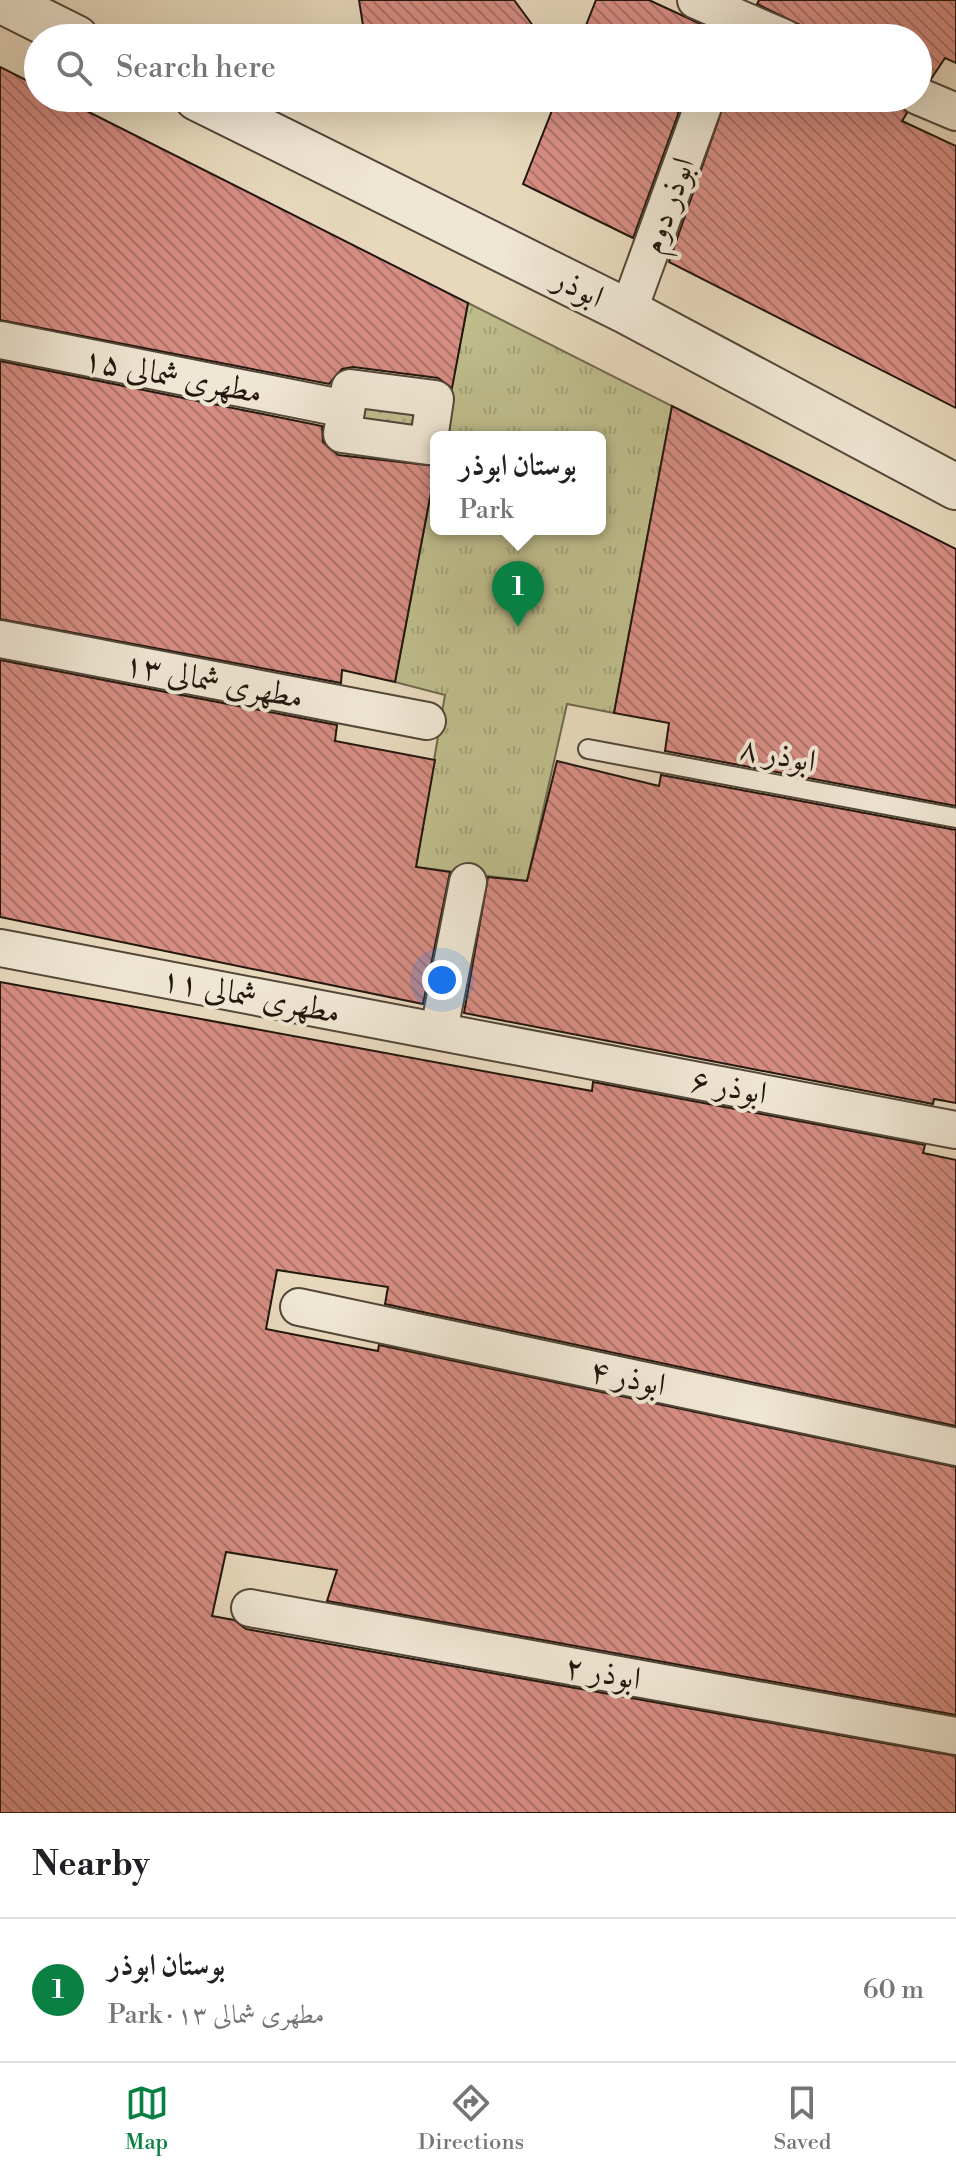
<!DOCTYPE html>
<html lang="en">
<head>
<meta charset="utf-8">
<style>
	:root { --surface:#fff; --page:#f2f2f2; --text:#202124; --muted:#757577; --line:#e0e0e0; --accent:#0b8043 }
	body { margin:0; font-family:"Libre Bodoni",Amiri,serif; background:var(--page); color:var(--text) }
	.you { position:absolute; left:442px; top:980px; width:28px; height:28px; margin:-20px; border:6px solid #fff; border-radius:50%; background:#1a73e8; box-shadow:0 0 0 12px #1a73e833 }
	.badge { display:grid; place-items:center; width:52px; height:52px; border-radius:50%; background:var(--accent); color:#fff; font-size:26px; font-weight:700 }
	.pin { position:absolute; translate:-50% -66px; filter:drop-shadow(0 2px 4px #0008) }
	.pin::after { content:''; position:absolute; top:42px; width:28px; height:24px; background:inherit; clip-path:polygon(0 0,100% 0,50% 100%) }
	.popup { position:absolute; left:430px; top:431px; width:176px; height:104px; box-sizing:border-box; display:grid; place-content:center; border-radius:12px; background:var(--surface); filter:drop-shadow(0 2px 6px #0005); font-size:26px; white-space:nowrap; color:var(--muted) }
	.popup b { font-size:30px; color:var(--text) }
	.popup::after { content:''; position:absolute; left:50%; top:100%; margin-left:-16px; border:16px solid transparent; border-top-color:var(--surface) }
	.list { margin:0; padding:0; list-style:none }
	h2 { display:flex; justify-content:space-between; align-items:center; height:104px; margin:0; padding:0 32px; font-size:34px }
	h2 small { font-size:26px; font-weight:400; color:var(--muted) }
	.list li { display:grid; grid-template-columns:52px 1fr auto; gap:24px; align-items:center; box-sizing:border-box; height:144px; padding:0 32px; border-top:2px solid var(--line) }
	.list b { display:block; font-size:30px; white-space:nowrap }
	.list p { margin:0; font-size:26px; white-space:nowrap; color:var(--muted) }
	.list em { font-size:26px; font-style:normal; color:var(--muted) }
	.icon { flex:none; width:44px; height:44px; fill:none; stroke:currentColor; stroke-width:2; stroke-linecap:round; stroke-linejoin:round }
	.map { position:relative; flex:none; width:956px; height:1813px; overflow:hidden }
	.search { position:absolute; background:var(--surface); box-shadow:0 8px 32px #0002; left:24px; right:24px; top:24px; height:88px; display:flex; align-items:center; gap:20px; box-sizing:border-box; padding:0 28px; border-radius:44px; color:var(--muted); font-size:30px }
	.sheet { height:248px; background:var(--surface) }
	nav { display:flex; justify-content:space-around; align-items:center; box-sizing:border-box; height:112px; border-top:2px solid var(--line); background:var(--surface); font-size:22px; color:var(--muted) }
	nav a { display:grid; justify-items:center; gap:4px }
	nav .on { color:var(--accent) }
	.map>svg:first-child { display:block }
	.grass { fill:url(#grass-dots); stroke:#70694c; stroke-width:2 }
	.park { fill:url(#park-tufts); stroke:#70694c; stroke-width:2 }
	.building { fill:url(#building-back-hatch); stroke:#22160d; stroke-width:2 }
	.lines { fill:none; stroke-linecap:round; stroke-linejoin:round }
	.service-casing { stroke:#534639; stroke-width:22 }
	.minor-casing { stroke:#534639; stroke-width:40 }
	.tertiary-casing { stroke:#534639; stroke-width:48 }
	.service { stroke:#efe6d3; stroke-width:18 }
	.minor { stroke:#efe6d3; stroke-width:36 }
	.tertiary { stroke:#efe6d3; stroke-width:44 }
	.labels { text-anchor:middle; stroke-width:8; stroke-linejoin:round; paint-order:stroke }
	.street-label { font-size:32px; fill:#22160d; stroke:#efe6d3 }
</style>
</head>
<body>
<div class="map">
<svg width="956" height="1813" viewBox="0 0 956 1813">
	<defs>
		<pattern id="grass-dots" width="8" height="8" patternUnits="userSpaceOnUse" patternTransform="scale(2)"><rect width="8" height="8" fill="#bebc8b"/><path d="M2 2h.1M6 6h.1" fill="none" stroke="#a3a177" stroke-width="1.8" stroke-linecap="round"/></pattern>
		<pattern id="park-tufts" width="24" height="20" patternUnits="userSpaceOnUse" patternTransform="scale(2)"><rect width="24" height="20" fill="#bebc8b"/><path d="M3 7l-1-3M5 7V3M7 7l1-3M15 17l-1-3M17 17v-4M19 17l1-3" fill="none" stroke="#a3a177"/></pattern>
		<pattern id="building-back-hatch" width="6" height="6" patternUnits="userSpaceOnUse" patternTransform="scale(2)"><rect width="6" height="6" fill="#d68d83"/><path d="M-1 5l2 2M0 0l6 6M5-1l2 2" fill="none" stroke="#ad726a"/></pattern>
	</defs>
	<rect width="100%" height="100%" fill="#e7d8bc"/>
	<filter id="stains"><feTurbulence type="fractalNoise" baseFrequency=".0025" numOctaves="4"/><feColorMatrix values="0 0 0 0 .2 0 0 0 0 .09 0 0 0 0 .02 0 0 0 .5 -.17"/></filter>
	<radialGradient id="worn" r=".72"><stop offset=".6" stop-color="#630" stop-opacity="0"/><stop offset="1" stop-color="#630" stop-opacity=".3"/></radialGradient>
	<path class="grass" d="M362,403L408,408L414,415L409,433L361,426Z"/>
	<path class="park" d="M468,303L672,406L614,713L567,704L527,881L416,867L445,695L395,682L436,467V529H600V437H442Z"/>
	<g class="building">
		<path d="M359,0H514L542,38H429L427,34L365,38Z"/>
		<path d="M596,0H649L731,38H581Z"/>
		<path d="M759,0H956V63L945,58L931,79L918,75V38H805L800,25L757,4Z"/>
		<path d="M0,67L38,86V98H61L468,303L452,388L438,378L353,367L342,369L329,384L0,320Z"/>
		<path d="M557,98H684L633,238L523,184Z"/>
		<path d="M726,98H897L907,113L902,121L956,146V408L669,262Z"/>
		<path d="M0,361L322,426L323,442L338,455L436,466L395,682L342,670L341,683L0,619Z"/>
		<path d="M672,406L956,549V806L665,751L669,723L614,713Z"/>
		<path d="M0,660L337,725L335,741L435,760L416,867L450,872L423,1004L0,917Z"/>
		<path d="M557,761L659,786L661,775L956,830V1103L934,1099L933,1104L464,1013L488,877L527,881Z"/>
		<path d="M0,982L592,1091L593,1082L925,1145L923,1153L956,1160V1426L385,1304L388,1287L277,1270L266,1329L378,1351L379,1345L956,1467V1715L327,1601L337,1570L226,1552L212,1616L234,1620L246,1629L956,1756V1813H0Z"/>
	</g>
	<g class="lines">
		<defs>
			<path id="service" d="M588,749L956,818"/>
			<g id="minor">
				<path d="M696,0L784,38"/>
				<path d="M918,96L956,112"/>
				<path d="M628,312L706,98"/>
				<path d="M0,340L346,409"/>
				<path d="M350,388L435,399L428,446L342,434Z"/>
				<path d="M0,639L427,721"/>
				<path d="M0,948L956,1130"/>
				<path d="M439,1030L468,882"/>
				<path d="M299,1307L956,1447"/>
				<path d="M250,1608L956,1736"/>
			</g>
			<g id="tertiary">
				<path d="M0,0L76,38"/>
				<path d="M197,98L628,312L956,487"/>
			</g>
		</defs>
		<use href="#service" class="service-casing"/>
		<use href="#minor" class="minor-casing"/>
		<use href="#tertiary" class="tertiary-casing"/>
		<use href="#service" class="service"/>
		<use href="#minor" class="minor"/>
		<use href="#tertiary" class="tertiary"/>
	</g>
	<g class="labels">
		<g class="street-label">
			<text transform="translate(667 205) rotate(-70)" y="11">ابوذر دوم</text>
			<text transform="translate(579 287) rotate(26)" y="11">ابوذر</text>
			<text transform="translate(173 375) rotate(11)" y="11">مطهری شمالی ۱۵</text>
			<text transform="translate(214 680) rotate(11)" y="11">مطهری شمالی ۱۳</text>
			<text transform="translate(778 754) rotate(11)" y="11">ابوذر ۸</text>
			<text transform="translate(251 995) rotate(11)" y="11">مطهری شمالی ۱۱</text>
			<text transform="translate(729 1086) rotate(11)" y="11">ابوذر ۶</text>
			<text transform="translate(628 1377) rotate(12)" y="11">ابوذر ۴</text>
			<text transform="translate(603 1672) rotate(10)" y="11">ابوذر ۲</text>
		</g>
	</g>
	<rect width="100%" height="100%" filter="url(#stains)"/>
	<rect width="100%" height="100%" fill="url(#worn)"/>
</svg>
<div class="you"></div>
<div class="pin badge" style="left:518px;top:627px">1</div>
<div class="popup"><b>بوستان ابوذر</b>Park</div>
<div class="search"><svg class="icon" aria-label="search" viewBox="0 0 24 24"><circle cx="10" cy="10" r="6"/><path d="M15 15l6 6"/></svg>Search here</div>
</div>
<section class="sheet">
<h2>Nearby<small></small></h2>
<ul class="list">
<li><span class="badge">1</span><div><b>بوستان ابوذر</b><p>Park · مطهری شمالی ۱۳</p></div><em>60 m</em></li>
</ul>
</section>
<nav>
<a class="on"><svg class="icon" aria-label="map" viewBox="0 0 24 24"><path d="M3 6l6-2 6 2 6-2v14l-6 2-6-2-6 2zM9 4v14M15 6v14"/></svg>Map</a>
<a><svg class="icon" aria-label="directions" viewBox="0 0 24 24"><path d="M12 3l9 9-9 9-9-9zM9 14v-3h6M13 9l2 2-2 2"/></svg>Directions</a>
<a><svg class="icon" aria-label="saved" viewBox="0 0 24 24"><path d="M7 4h10v16l-5-4-5 4z"/></svg>Saved</a>
</nav>
</body>
</html>
